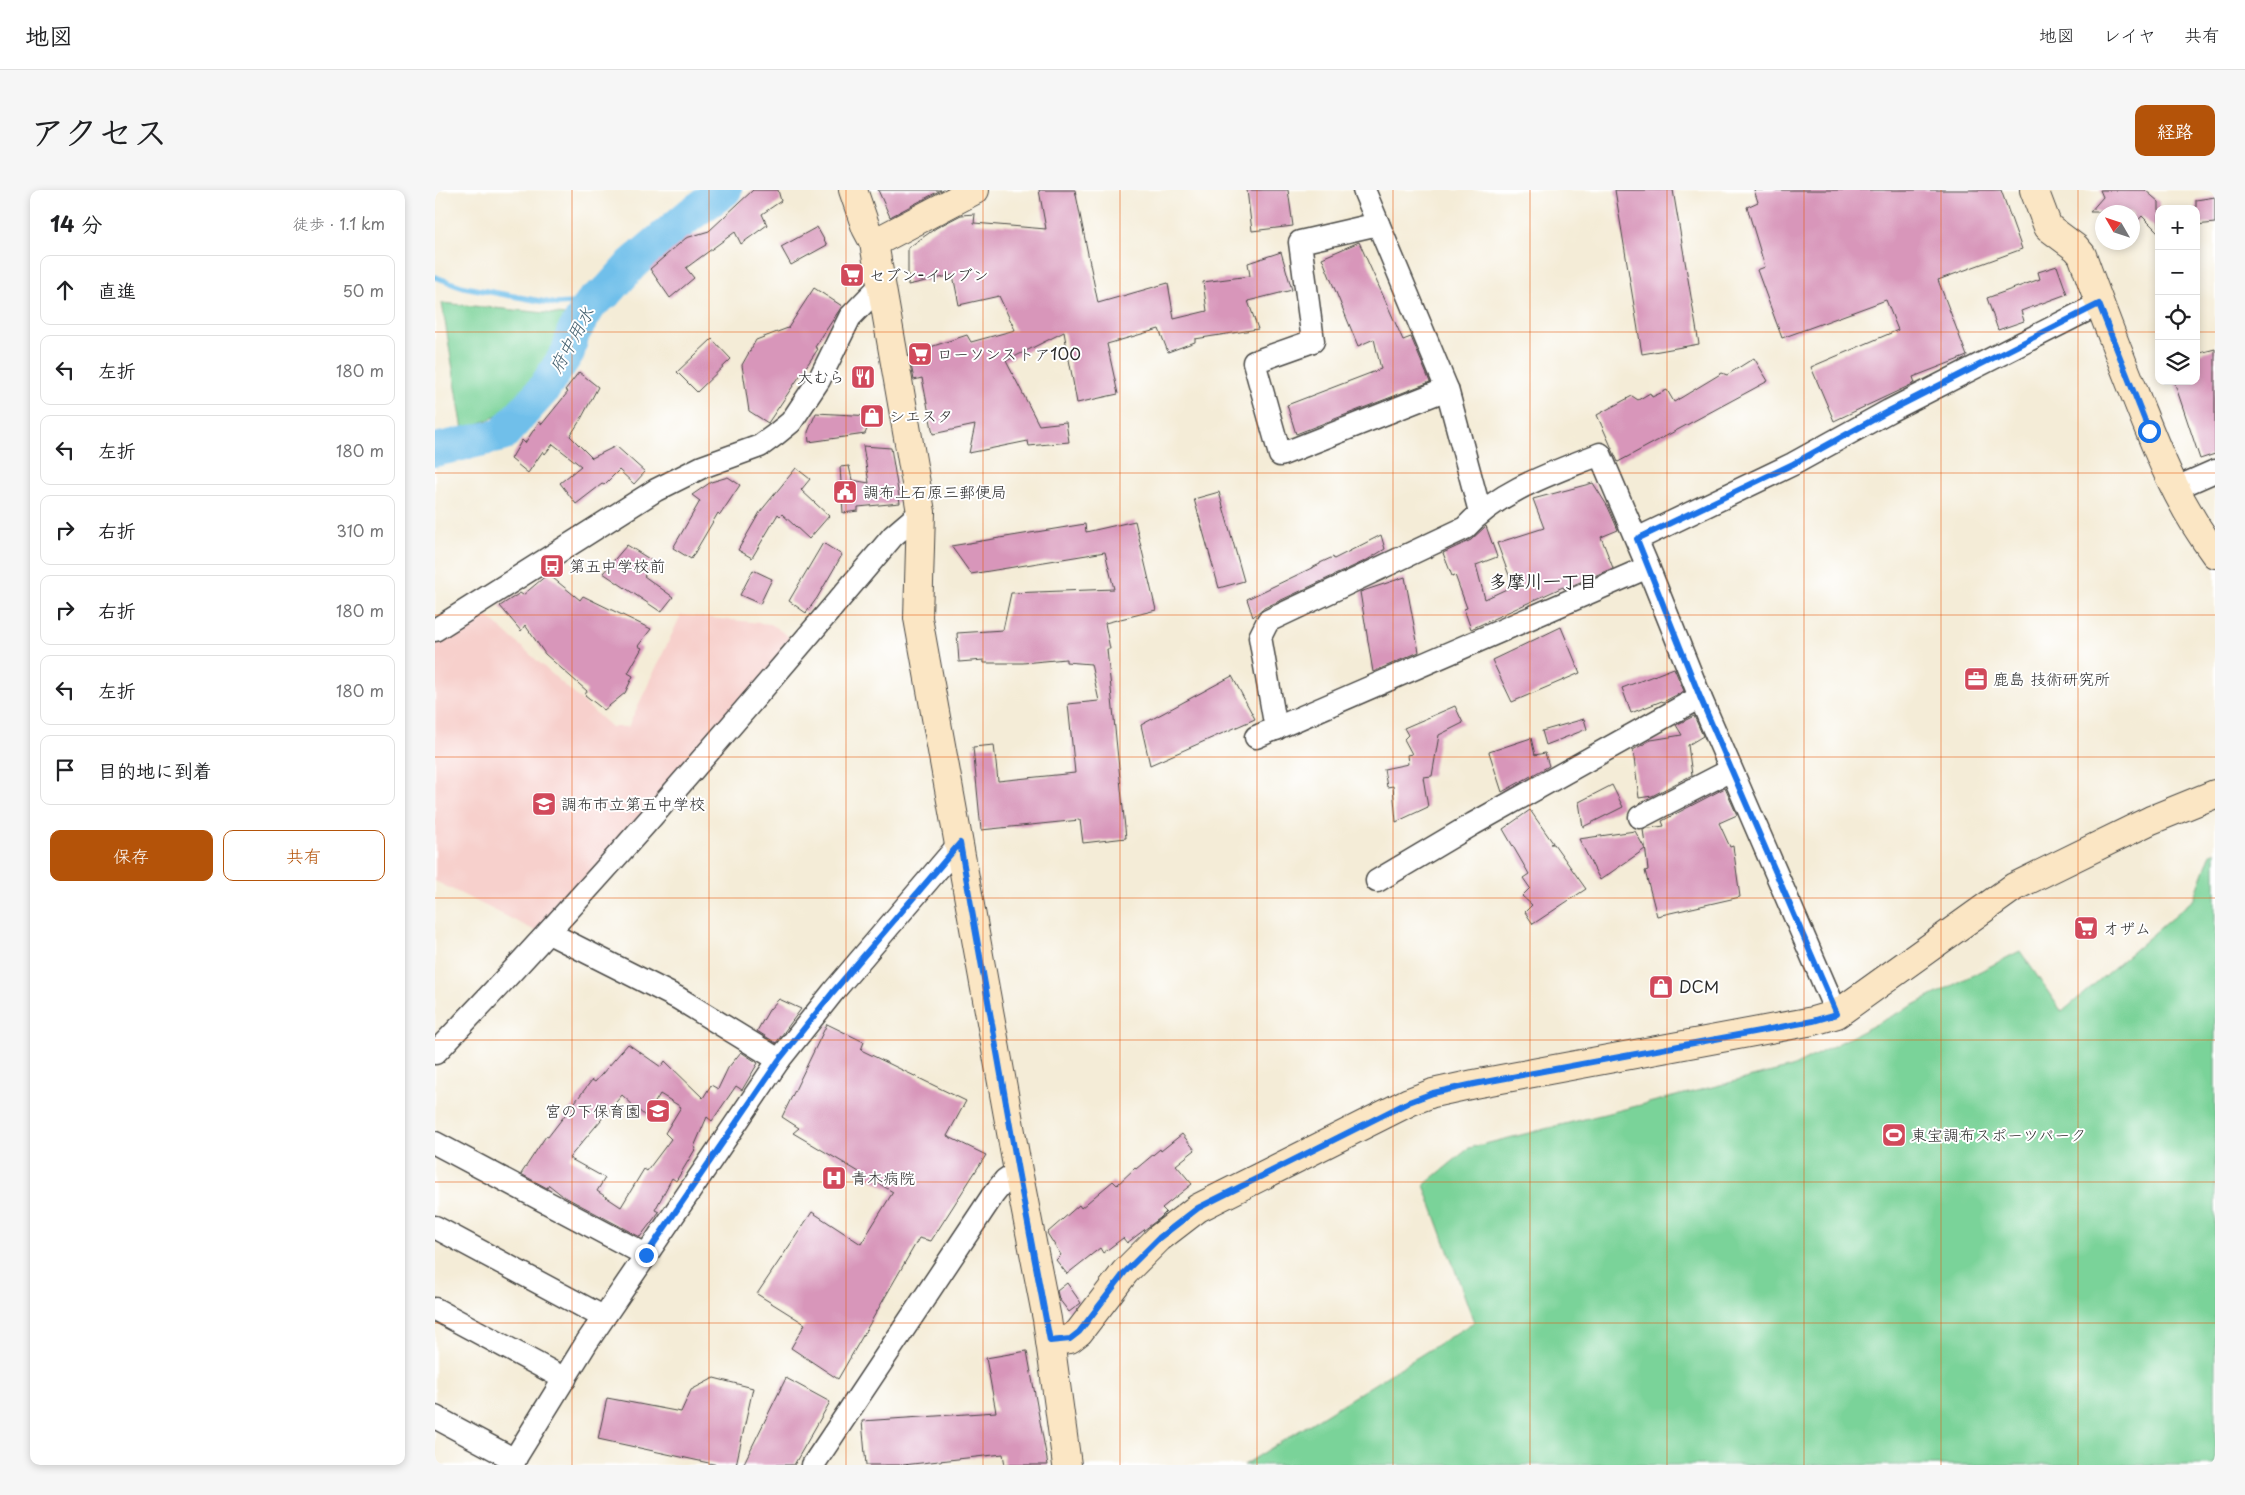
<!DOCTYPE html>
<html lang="ja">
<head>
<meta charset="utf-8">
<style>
	:root { --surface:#fff; --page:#f6f6f6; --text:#202124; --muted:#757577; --line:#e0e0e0; --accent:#b45309 }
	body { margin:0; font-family:"Playpen Sans","Klee One",sans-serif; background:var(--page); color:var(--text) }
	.controls { position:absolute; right:15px; top:15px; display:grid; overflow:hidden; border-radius:10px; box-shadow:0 2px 8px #0003 }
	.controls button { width:45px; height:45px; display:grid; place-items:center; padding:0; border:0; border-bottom:1px solid var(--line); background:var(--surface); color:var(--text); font:25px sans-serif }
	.compass { position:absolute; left:1660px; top:15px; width:45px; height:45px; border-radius:50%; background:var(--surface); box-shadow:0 2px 8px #0003; rotate:309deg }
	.stop { position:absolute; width:15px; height:15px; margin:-11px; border:4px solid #1a73e8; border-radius:50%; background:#fff }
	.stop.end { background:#1a73e8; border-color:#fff; box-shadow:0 1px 5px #0008 }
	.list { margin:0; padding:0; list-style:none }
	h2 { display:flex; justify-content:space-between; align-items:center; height:65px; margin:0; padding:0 20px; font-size:21px }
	h2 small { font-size:16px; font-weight:400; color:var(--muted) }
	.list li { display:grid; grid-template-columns:32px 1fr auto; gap:15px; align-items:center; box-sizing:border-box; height:70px; margin:0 10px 10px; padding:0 10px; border:1px solid var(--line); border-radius:10px }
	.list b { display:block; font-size:19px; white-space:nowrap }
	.list em { font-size:16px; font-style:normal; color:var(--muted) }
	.actions { display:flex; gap:10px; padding:15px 20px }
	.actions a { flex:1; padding:11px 0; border:1px solid var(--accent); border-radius:10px; text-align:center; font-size:18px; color:var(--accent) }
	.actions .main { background:var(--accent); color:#fff }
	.icon { flex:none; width:28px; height:28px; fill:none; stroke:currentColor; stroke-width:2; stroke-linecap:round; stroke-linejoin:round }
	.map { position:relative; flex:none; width:1780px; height:1275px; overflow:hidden; border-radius:10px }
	header { display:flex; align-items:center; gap:30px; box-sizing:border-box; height:70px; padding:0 25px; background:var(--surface); border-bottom:1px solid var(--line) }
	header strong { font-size:24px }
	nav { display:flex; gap:28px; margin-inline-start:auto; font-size:18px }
	.intro { display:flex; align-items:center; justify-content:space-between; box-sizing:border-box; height:120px; padding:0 30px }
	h1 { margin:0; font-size:35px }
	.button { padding:12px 22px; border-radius:10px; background:var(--accent); color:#fff; font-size:18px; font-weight:700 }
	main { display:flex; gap:30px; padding:0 30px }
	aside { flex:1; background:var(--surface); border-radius:10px; box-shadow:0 2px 8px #0003 }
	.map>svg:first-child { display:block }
	.built { fill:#f7d0cc }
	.green { fill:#7ad399; stroke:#527f62 }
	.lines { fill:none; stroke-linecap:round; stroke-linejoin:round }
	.stream { stroke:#6fbfea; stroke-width:5.5 }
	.river { stroke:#6fbfea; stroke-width:34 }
	.building { fill:#d896ba; fill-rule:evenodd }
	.street-casing { stroke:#494845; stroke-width:25 }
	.secondary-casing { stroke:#494845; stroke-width:30 }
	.street { stroke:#fff; stroke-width:22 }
	.secondary { stroke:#fbe6c4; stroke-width:28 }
	.route { stroke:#1a73e8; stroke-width:6 }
	.grid { fill:none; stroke:#e8590c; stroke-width:1; stroke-opacity:0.55 }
	.labels { text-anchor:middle; stroke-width:4; stroke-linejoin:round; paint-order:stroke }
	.poi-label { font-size:16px; fill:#2b2b2b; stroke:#fff; text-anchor:start }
	.water-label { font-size:18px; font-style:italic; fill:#435f6e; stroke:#fff }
	.neighbourhood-label { font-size:18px; font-weight:bold; fill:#2b2b2b; stroke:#fff }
</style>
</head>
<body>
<header>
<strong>地図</strong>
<nav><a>地図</a><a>レイヤ</a><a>共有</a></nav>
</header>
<div class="intro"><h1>アクセス</h1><a class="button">経路</a></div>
<main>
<aside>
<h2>14 分<small>徒歩 · 1.1 km</small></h2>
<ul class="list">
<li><svg class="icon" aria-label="ahead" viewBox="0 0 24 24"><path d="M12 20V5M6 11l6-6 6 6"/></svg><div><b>直進</b></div><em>50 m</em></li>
<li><svg class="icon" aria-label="left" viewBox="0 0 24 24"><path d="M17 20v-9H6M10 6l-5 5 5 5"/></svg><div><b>左折</b></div><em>180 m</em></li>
<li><svg class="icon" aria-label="left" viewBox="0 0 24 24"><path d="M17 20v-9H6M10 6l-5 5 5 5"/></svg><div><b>左折</b></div><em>180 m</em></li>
<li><svg class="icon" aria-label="right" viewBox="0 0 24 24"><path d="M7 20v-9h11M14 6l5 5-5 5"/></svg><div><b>右折</b></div><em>310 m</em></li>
<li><svg class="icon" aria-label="right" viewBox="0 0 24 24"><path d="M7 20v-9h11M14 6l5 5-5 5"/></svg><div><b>右折</b></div><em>180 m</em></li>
<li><svg class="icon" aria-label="left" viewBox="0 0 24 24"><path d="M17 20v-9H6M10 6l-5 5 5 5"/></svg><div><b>左折</b></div><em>180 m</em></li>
<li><svg class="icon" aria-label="arrive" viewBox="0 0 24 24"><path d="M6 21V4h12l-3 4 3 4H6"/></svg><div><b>目的地に到着</b></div></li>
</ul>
<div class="actions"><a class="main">保存</a><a>共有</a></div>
</aside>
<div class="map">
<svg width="1780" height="1275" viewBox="0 0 1780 1275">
	<rect width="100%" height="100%" fill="#fff"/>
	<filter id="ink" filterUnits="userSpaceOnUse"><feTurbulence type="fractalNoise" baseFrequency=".02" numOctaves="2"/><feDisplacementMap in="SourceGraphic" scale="10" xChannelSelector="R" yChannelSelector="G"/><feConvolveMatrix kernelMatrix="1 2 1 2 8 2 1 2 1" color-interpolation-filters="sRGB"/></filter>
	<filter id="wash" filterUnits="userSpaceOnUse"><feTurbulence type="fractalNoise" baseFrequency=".0096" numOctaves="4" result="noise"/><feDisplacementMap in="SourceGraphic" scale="20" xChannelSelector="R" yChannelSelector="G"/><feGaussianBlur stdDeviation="1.12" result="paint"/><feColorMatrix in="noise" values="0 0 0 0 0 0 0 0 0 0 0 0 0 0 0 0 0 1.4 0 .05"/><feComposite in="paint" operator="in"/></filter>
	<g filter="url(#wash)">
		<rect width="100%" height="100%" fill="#f4ecd7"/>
		<path class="built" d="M50,424L176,537H193L246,425L336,434L361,452L105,743L0,691V455Z"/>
		<g class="green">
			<path d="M7,113L131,125L115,167L67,224L28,240Z"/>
			<path d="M1780,661V1275H809L1039,1132L989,995L1034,958L1357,877L1585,761L1627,822L1759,709L1776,663Z"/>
		</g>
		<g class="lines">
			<path class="stream" d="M0,87L29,97L121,114L157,112"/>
			<path class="river" d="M0,260L67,245L108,200L133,162L138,143L157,112L173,101L197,74L256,24L290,0"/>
		</g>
		<g id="blocks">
			<g class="building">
				<path d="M318,0H343L346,11L327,24L332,35L306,54L300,42L251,78L259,88L235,108L215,79L251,48L274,41Z"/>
				<path d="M443,0H506L455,27Z"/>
				<path d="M604,0H640L663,113L733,93L739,129L772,121L768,92L815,86L813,73L846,62L857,100L813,111L823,139L760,149V152L733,162L724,139L672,154L683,204L642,213L629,142L571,171L604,235L631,232L634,252L594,256L593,251L534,263L540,235L498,244L487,188L479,190L474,164L532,145L536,152L580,140L564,106L524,115L518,85L473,95V58L501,38L526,25L540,24L539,33L611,39Z"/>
				<path d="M812,0H853L858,36L817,41Z"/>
				<path d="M1180,0H1238L1264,154L1207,164Z"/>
				<path d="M1319,0H1566L1587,59L1503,90L1532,166L1478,187L1480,193L1399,231L1376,177L1463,140L1451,110L1347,148L1322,80L1330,77L1312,17L1323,12Z"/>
				<path d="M1665,0H1710L1724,12V43L1707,26L1698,36V22H1655L1668,7Z"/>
				<path d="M1780,7V33L1761,35V10Z"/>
				<path d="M382,37L392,55L356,75L346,57Z"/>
				<path d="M924,52L968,150L976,147L995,192L861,244L852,215L946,179L939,149L923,156L887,68Z"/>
				<path d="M1622,76L1632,104L1586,121L1589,131L1563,140L1552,108L1605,89L1603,82Z"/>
				<path d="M379,98L407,116L380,157L383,159L333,233L314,221L307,175L321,150L353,138Z"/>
				<path d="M277,149L296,169L262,202L242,182Z"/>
				<path d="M1780,159V264L1765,269L1739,191H1761V164Z"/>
				<path d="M1319,168L1333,191L1183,272L1162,225L1197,206L1203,210L1215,203L1217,207L1232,200L1239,212L1287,183L1292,185Z"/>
				<path d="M144,182L163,197L146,229L135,246L157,268L181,256L210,282L199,294L184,280L169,295L167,294L141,314L125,293L146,276L118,254L110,264L108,261L93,283L76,269L87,250L90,253L104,232L107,234L133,202L130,200Z"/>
				<path d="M381,223L437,226L430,244L374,252L373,242Z"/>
				<path d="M428,256L456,258L465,313L423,317V321L408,323L405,277L414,276L417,290L434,293Z"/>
				<path d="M361,278L375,289L366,300L394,326L374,349L347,324L345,326L343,324L317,368L303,360L325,322Z"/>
				<path d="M293,287L305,295L285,325L283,323L256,369L238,358L265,311L257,305L276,292Z"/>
				<path d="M1158,293L1173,317L1183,340L1166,347L1178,378L1129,399L1128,397L1036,439L1029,419L1032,418L1020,385L1017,386L1008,363L1036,350L1051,336L1062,367L1041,375L1050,409L1078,396L1062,353L1109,338L1098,309Z"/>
				<path d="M784,302L809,391L784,398L759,309Z"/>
				<path d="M700,331L721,420L670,433L675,459H672L691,648L648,653L645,630L546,640L538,557L559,555L563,591L640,583L633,514L664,511L656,474L631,472V469L588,473H549V470L524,472L522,443L568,440L576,403L679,399L670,362L536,384L516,356L650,334L651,342Z"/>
				<path d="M946,345L950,359L932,370L827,419L818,427L812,409L885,374V373L898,367L899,369Z"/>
				<path d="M388,353L407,365L382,408L371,423L354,411Z"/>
				<path d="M192,355L219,372L209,386L238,407L226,422L168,383Z"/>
				<path d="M318,380L337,389L325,414L305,405Z"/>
				<path d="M113,384L145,410L148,406L216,439L203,456L207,458L193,483L198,486L190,503L169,520L150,505L152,501L110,464L90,435L86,441L65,416L85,403L88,405Z"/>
				<path d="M970,387L984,462L938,482L925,402Z"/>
				<path d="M1126,437L1145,483L1077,512L1057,470Z"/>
				<path d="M1239,478L1249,501L1228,512L1227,511L1196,523L1187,498Z"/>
				<path d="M797,486L820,529L715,575L706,535Z"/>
				<path d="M1020,516L1028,533L1004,545L997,586L988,587L993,617L961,632L958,596L952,597L949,579L973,574L972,565L977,564L969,549L973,545L969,538Z"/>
				<path d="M1259,526L1268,546L1253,555L1257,585L1217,606L1204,608L1198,560L1216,550L1247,545L1241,535Z"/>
				<path d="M1149,529L1152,539L1111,555L1107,541Z"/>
				<path d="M1096,548L1100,565L1110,563L1114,576L1067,602L1054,562Z"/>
				<path d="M1177,595L1188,617L1148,637L1144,612Z"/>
				<path d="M1290,598L1302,625L1284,633L1295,657L1298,656L1305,707L1222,726L1210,681L1213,680L1208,639L1229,636L1227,631Z"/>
				<path d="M1095,620L1118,653L1115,654H1119L1151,699L1098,734L1090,722L1097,715L1087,706L1095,698L1088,688L1094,684L1068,639Z"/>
				<path d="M1200,641L1210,659L1165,690L1144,649Z"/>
				<path d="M344,809L366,819L341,853L322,841L334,820Z"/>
				<path d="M392,834L429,852L426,860L531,911L512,946L551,965L496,1051L484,1048L403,1189L356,1158L370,1134L322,1104L377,1022L426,1054L458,1002L358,943L364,938L347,927Z"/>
				<path d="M193,854L226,877L230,871L268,908L276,895L283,899L293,878L306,862L323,873L307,900L301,896L277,931L272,927L259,957L261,958L241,991L237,988L220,1020L224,1022L205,1047L128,1006L114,995L112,998L86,984L111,946L113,947L157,890L160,892ZM225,904L246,917L230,943L236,949L212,981L209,979L186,1017L162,1001L170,988L134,968L187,905L211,927Z"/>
				<path d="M747,944L760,960L741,975L757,994L727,1018L731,1022L725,1028L692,1053L688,1048L668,1063L665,1058L632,1084L621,1070L626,1065L612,1043L644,1015L646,1018L678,991L682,995L700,978L701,979L725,959L726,961Z"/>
				<path d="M632,1093L646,1113L634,1122L624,1109L622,1101Z"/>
				<path d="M592,1161L613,1275H570L568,1264L468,1275H431L427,1231L561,1222L551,1168Z"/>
				<path d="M279,1188L318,1198L301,1275H283L163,1249L172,1208L246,1222L256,1200Z"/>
				<path d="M351,1188L395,1212L359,1275H308Z"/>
			</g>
		</g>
	</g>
	<g filter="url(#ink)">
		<use href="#blocks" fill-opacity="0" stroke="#494845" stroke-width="1"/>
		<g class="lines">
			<defs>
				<g id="street">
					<path d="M929,0L1012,199L1045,322"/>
					<path d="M943,34L865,52L878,151L819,172L845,265L1012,199"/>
					<path d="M1739,299L1780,281"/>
					<path d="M1202,349L1358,274L1454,221L1664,114"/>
					<path d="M0,440L221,300L267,277L325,256L340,245L356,232L384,190L415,127L446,95"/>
					<path d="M841,539L825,447L833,431L1030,338C1065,300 1118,283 1165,264L1213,377L1265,507L1402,824"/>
					<path d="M821,547L1213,377"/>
					<path d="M1205,627L1296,580"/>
					<path d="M942,691L1038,634L1265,507"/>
					<path d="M114,743L243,808L344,870"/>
					<path d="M0,863C160,697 309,522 458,346L486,322"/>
					<path d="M0,953L211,1065"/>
					<path d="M0,1037L168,1127"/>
					<path d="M0,1119L130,1189"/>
					<path d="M0,1227L80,1270"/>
					<path d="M76,1275L152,1152L344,870L398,802L525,653"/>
					<path d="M378,1275L558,1005L570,990L583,981"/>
				</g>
				<g id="secondary">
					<path d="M418,0L431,38L439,53L486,322L483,428L583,981L612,1129L632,1275"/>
					<path d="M1599,0L1613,37L1641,58L1647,65C1663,110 1680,154 1697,197C1721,258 1741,311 1780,364"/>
					<path d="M439,53L540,0"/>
					<path d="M615,1151L635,1149L644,1142L690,1082L724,1048L763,1018L974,912L998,903L1039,894L1378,831L1402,824L1579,697L1716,630L1780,604"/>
				</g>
			</defs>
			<use href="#street" class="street-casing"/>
			<use href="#secondary" class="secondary-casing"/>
			<use href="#street" class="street"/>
			<use href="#secondary" class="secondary"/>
		</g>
	</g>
	<g class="lines" filter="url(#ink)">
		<path class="route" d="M211,1065L344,870L398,802L525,653L583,981L615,1151L635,1149L644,1142L690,1082L724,1048L763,1018L974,912L998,903L1039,894L1378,831L1402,824L1265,507L1202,349L1358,274L1454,221L1664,114L1714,241"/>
	</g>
	<path class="grid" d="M137,0V1275M274,0V1275M411,0V1275M548,0V1275M685,0V1275M822,0V1275M958,0V1275M1095,0V1275M1232,0V1275M1369,0V1275M1506,0V1275M1643,0V1275M0,142H1724M1761,142H1780M0,283H1780M0,425H1780M0,567H1780M0,708H1780M0,850H1780M0,992H1780M0,1133H1780"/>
	<defs>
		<symbol id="supermarket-square" viewBox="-11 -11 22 22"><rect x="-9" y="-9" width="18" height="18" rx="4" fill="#d1495b" stroke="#fff"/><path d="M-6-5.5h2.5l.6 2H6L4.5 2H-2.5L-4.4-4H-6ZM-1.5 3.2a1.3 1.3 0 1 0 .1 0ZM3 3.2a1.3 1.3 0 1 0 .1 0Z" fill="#fff"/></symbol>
		<symbol id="restaurant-square" viewBox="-11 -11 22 22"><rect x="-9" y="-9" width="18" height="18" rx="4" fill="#d1495b" stroke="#fff"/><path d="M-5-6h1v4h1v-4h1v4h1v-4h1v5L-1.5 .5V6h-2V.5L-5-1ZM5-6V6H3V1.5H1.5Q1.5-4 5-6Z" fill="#fff"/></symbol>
		<symbol id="shop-square" viewBox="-11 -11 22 22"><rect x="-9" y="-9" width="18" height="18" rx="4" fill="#d1495b" stroke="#fff"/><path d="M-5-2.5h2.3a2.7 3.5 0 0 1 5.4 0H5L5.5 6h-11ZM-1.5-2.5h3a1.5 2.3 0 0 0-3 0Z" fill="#fff"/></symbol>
		<symbol id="civic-square" viewBox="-11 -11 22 22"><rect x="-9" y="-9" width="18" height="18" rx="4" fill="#d1495b" stroke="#fff"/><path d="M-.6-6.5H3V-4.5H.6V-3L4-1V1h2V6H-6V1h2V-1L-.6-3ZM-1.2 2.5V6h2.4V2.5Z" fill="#fff"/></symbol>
		<symbol id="bus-square" viewBox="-11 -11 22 22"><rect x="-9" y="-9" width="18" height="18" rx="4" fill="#d1495b" stroke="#fff"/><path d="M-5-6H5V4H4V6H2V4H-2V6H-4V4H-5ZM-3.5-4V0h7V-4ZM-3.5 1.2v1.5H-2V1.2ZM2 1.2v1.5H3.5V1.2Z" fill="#fff"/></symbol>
		<symbol id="office-square" viewBox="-11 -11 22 22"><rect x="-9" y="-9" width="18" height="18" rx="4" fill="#d1495b" stroke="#fff"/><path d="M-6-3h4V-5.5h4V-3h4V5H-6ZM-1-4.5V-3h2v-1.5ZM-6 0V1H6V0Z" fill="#fff"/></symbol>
		<symbol id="school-square" viewBox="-11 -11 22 22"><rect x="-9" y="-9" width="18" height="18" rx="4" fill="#d1495b" stroke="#fff"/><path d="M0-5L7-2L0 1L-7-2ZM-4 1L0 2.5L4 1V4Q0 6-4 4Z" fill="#fff"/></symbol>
		<symbol id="stadium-square" viewBox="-11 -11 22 22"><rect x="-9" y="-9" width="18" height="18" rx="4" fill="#d1495b" stroke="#fff"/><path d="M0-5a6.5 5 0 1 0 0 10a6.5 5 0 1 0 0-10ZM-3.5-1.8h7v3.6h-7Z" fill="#fff"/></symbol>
		<symbol id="hospital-square" viewBox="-11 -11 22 22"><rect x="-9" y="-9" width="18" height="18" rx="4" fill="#d1495b" stroke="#fff"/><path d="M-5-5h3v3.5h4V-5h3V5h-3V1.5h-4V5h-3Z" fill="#fff"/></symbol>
	</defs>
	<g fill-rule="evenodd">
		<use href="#supermarket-square" x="403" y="71" width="28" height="28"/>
		<use href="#supermarket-square" x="471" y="150" width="28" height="28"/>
		<use href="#restaurant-square" x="414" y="173" width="28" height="28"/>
		<use href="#shop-square" x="423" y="212" width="28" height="28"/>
		<use href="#civic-square" x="396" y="288" width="28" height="28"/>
		<use href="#bus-square" x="103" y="362" width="28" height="28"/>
		<use href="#office-square" x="1527" y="475" width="28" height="28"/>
		<use href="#school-square" x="95" y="600" width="28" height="28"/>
		<use href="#supermarket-square" x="1637" y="724" width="28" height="28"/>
		<use href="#shop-square" x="1212" y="783" width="28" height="28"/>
		<use href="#school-square" x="209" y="907" width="28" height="28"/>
		<use href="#stadium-square" x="1445" y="931" width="28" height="28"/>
		<use href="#hospital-square" x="385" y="974" width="28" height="28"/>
	</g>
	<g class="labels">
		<g class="poi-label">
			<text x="434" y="91">セブン-イレブン</text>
			<text x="502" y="170">ローソンストア100</text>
			<text x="410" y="193" text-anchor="end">大むら</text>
			<text x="454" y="232">シエスタ</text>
			<text x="428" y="308">調布上石原三郵便局</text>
			<text x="134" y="382">第五中学校前</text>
			<text x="1558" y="495">鹿島 技術研究所</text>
			<text x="126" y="620">調布市立第五中学校</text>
			<text x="1668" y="744">オザム</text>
			<text x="1244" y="803">DCM</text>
			<text x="206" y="927" text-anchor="end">宮の下保育園</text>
			<text x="1476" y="951">東宝調布スポーツパーク</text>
			<text x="416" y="994">青木病院</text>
		</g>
		<g class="water-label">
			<text transform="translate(137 150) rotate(-61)" y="6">府中用水</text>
		</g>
		<g class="neighbourhood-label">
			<text x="1108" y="398">多摩川一丁目</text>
		</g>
	</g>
</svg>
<div class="controls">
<button>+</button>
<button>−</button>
<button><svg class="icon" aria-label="locate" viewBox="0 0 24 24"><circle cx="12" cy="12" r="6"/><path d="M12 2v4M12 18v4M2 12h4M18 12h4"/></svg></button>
<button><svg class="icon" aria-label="layers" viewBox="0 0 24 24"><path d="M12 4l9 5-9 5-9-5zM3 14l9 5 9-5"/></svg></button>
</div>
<svg class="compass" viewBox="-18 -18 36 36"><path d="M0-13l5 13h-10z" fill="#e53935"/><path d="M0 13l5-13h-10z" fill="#757577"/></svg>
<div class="stop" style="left:1714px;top:241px"></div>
<div class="stop end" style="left:211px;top:1065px"></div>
</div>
</main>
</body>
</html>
